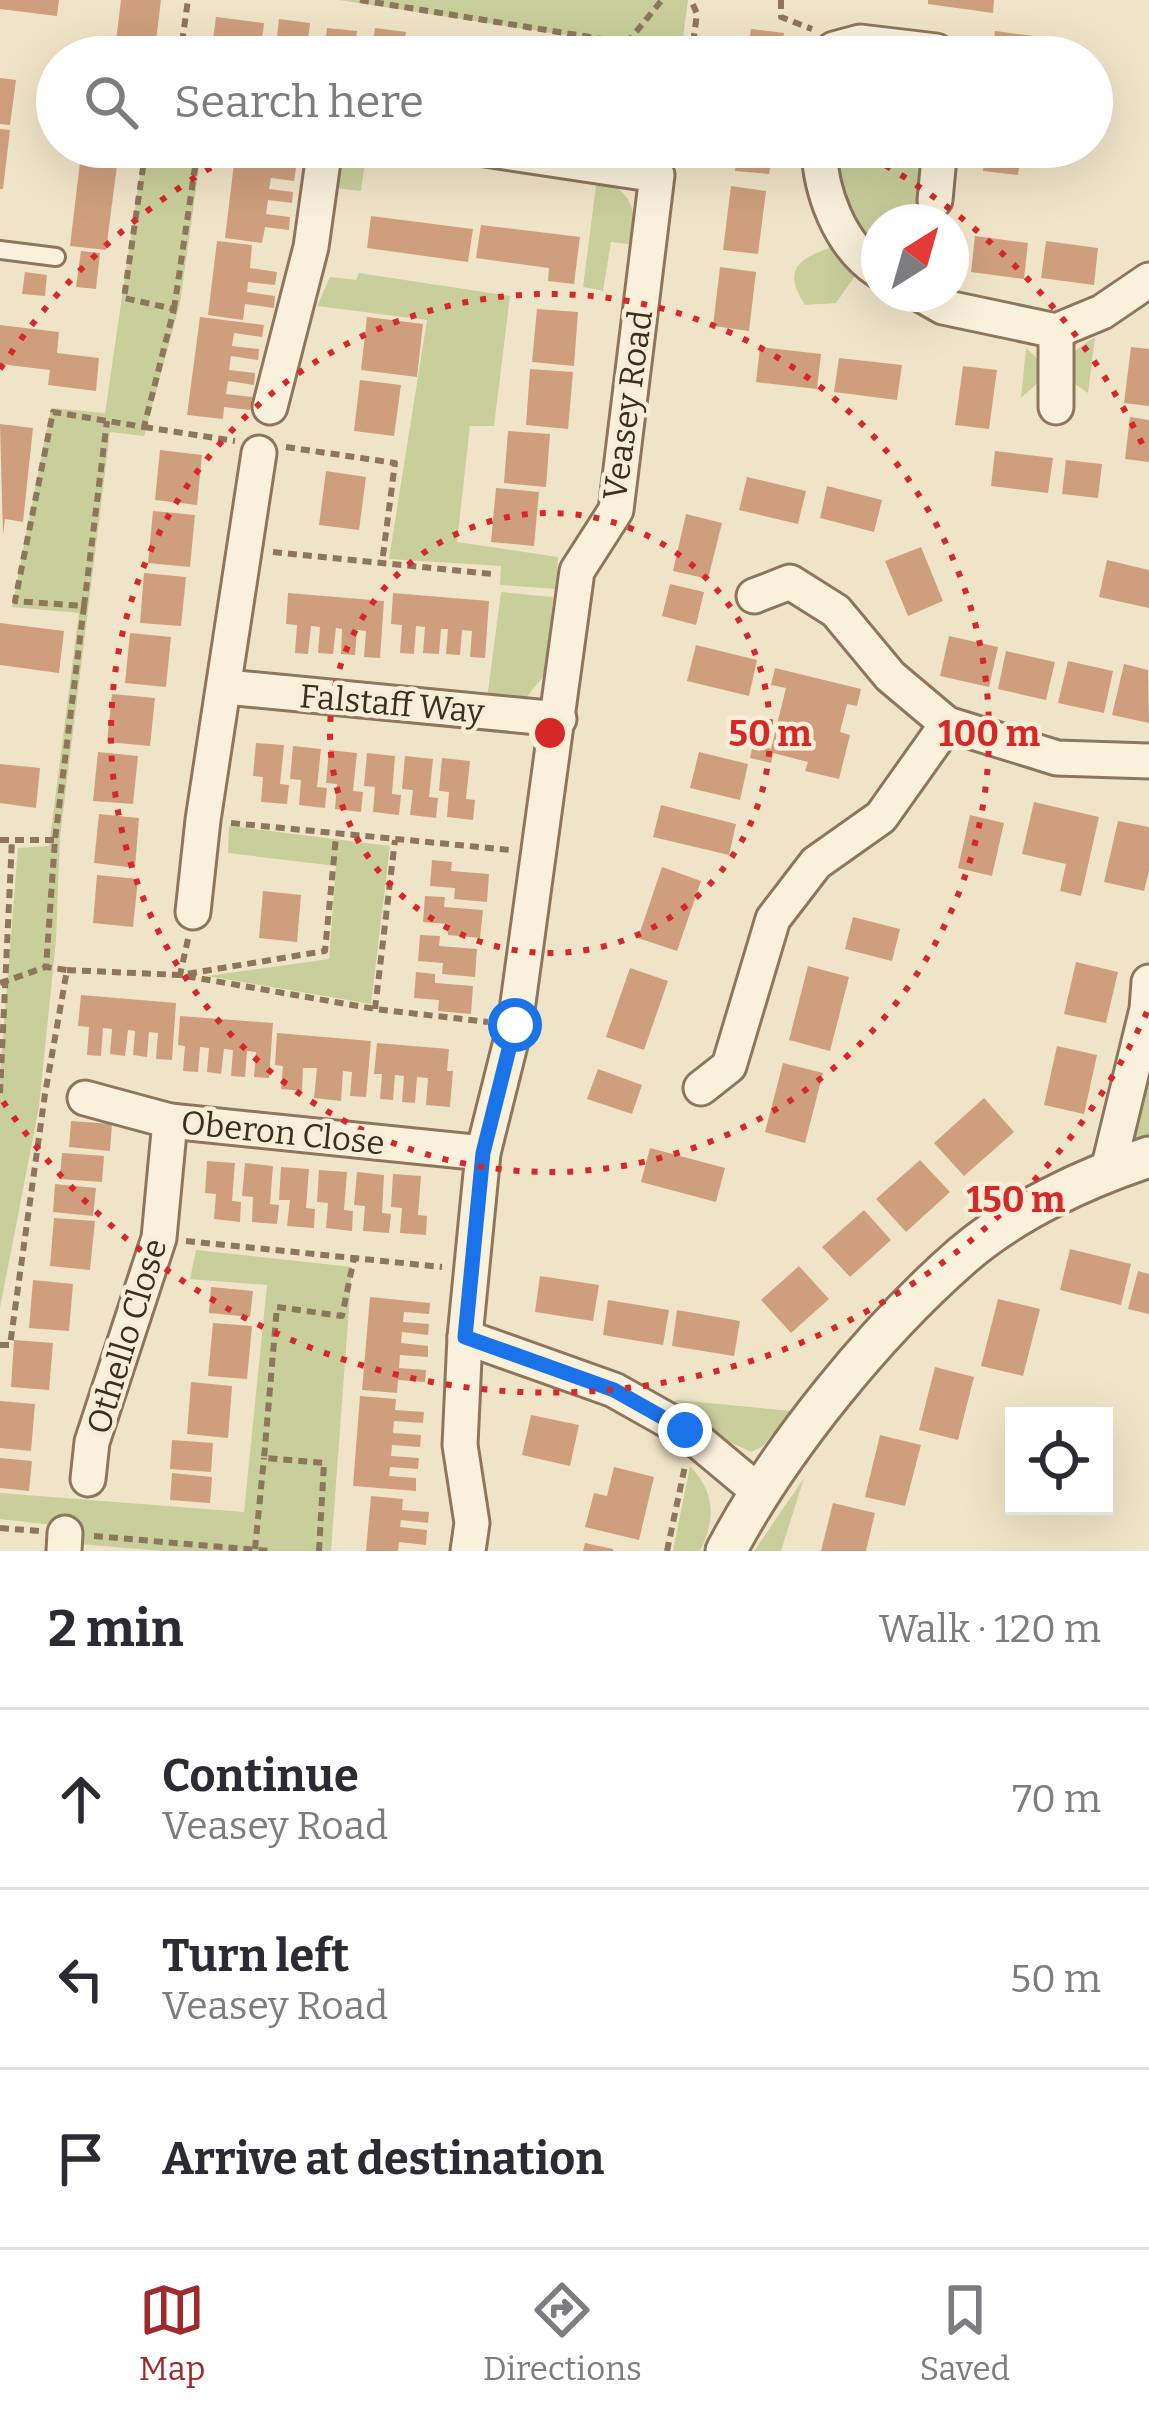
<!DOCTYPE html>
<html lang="en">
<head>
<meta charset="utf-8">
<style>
	:root { --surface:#fff; --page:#f7f7f7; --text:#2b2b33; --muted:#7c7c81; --line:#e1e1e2; --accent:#9e2a2b }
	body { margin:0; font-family:Bitter,serif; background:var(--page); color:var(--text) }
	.controls { position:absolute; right:36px; bottom:36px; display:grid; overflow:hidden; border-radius:0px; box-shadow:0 12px 48px #0002 }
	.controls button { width:108px; height:108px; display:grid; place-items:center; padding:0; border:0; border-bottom:3px solid var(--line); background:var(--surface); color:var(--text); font:60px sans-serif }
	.compass { position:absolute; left:861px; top:204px; width:108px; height:108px; border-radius:50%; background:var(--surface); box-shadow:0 12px 48px #0002; rotate:37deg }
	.stop { position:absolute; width:36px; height:36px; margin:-27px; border:9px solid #1a73e8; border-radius:50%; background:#fff }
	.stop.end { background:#1a73e8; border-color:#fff; box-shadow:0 3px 12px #0008 }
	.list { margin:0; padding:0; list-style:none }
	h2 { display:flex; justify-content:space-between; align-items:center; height:156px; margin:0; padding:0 48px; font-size:51px }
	h2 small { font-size:39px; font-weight:400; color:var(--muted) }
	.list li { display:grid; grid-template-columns:78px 1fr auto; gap:36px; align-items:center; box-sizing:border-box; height:180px; padding:0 48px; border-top:3px solid var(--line) }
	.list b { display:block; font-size:45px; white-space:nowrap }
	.list p { margin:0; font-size:39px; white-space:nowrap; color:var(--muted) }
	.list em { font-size:39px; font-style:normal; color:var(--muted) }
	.icon { flex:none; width:66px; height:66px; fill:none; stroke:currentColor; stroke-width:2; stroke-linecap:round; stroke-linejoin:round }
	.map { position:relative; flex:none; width:1149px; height:1551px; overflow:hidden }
	.search { position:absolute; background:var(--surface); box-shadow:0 12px 48px #0002; left:36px; right:36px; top:36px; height:132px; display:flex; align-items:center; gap:30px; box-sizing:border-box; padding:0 42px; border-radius:66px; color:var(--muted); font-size:45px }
	.sheet { height:696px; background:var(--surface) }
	nav { display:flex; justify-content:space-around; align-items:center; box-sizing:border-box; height:168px; border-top:3px solid var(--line); background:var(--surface); font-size:33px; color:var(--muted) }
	nav a { display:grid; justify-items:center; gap:6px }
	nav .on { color:var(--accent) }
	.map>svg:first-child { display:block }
	.green { fill:#c9cf9b }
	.building { fill:#cf9f7d }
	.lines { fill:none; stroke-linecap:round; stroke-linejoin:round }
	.service-casing { stroke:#8d765c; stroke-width:22 }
	.minor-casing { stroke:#8d765c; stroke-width:39 }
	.tertiary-casing { stroke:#8d765c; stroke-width:45 }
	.path { stroke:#8d765c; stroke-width:6; stroke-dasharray:9 6; stroke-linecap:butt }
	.service { stroke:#faf1dc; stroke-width:16 }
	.minor { stroke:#faf1dc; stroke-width:33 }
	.tertiary { stroke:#faf1dc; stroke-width:39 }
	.route { stroke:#1a73e8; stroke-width:15 }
	.ring { fill:none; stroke:#d62828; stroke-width:6; stroke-dasharray:6 12 }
	.labels { text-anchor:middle; stroke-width:9; stroke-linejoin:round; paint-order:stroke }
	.street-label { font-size:33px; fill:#3d2e20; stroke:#f7eed8 }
	.centre { fill:#d62828; stroke:#f7eed8; stroke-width:6 }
	.ring-label { font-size:36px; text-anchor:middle; font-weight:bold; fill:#d62828; stroke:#f7eed8; stroke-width:9; stroke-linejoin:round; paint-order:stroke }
</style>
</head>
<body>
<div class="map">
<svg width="1149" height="1551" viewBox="0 0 1149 1551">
	<rect width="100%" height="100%" fill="#f0e4c8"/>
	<g class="green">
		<path d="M339,0H688L681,53Z"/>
		<path d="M144,147H202L180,303L144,436L110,432L60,837L56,940L39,1107L0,1308V1073L18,848L49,846L79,613L12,607L51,408L105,413Z"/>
		<path d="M349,147H367L361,191L335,188L340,157Z"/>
		<path d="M834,147H922L917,194L921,222H879V256C855,222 839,189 834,147Z"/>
		<path d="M597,178C636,193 633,208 636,245L611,242L603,291L583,287Z"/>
		<path d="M839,245L857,273L836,303L805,305C779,266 804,256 839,245Z"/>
		<path d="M359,273L510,296L494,426H470L457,542L558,557L556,589L500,585L501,566L389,559L427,320L317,306L330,277L356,280Z"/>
		<path d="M1095,337L1088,393L1071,381L1070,354Z"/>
		<path d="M1026,348L1041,362V380L1021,398Z"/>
		<path d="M501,592L553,597L546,673L525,699H487Z"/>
		<path d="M229,826L390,846L371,1004L207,976L329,959L336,866L228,853Z"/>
		<path d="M1149,1027V1135L1128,1142Z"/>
		<path d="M196,1250L352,1267L331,1551H161L79,1544V1528L0,1519V1493L244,1512L267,1285L190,1279Z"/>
		<path d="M676,1400L792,1411L763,1446L751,1452L719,1437L671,1404Z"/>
		<path d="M690,1466C715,1492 716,1519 700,1551H673Z"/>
		<path d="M804,1478L781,1551H754Z"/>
	</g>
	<g class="building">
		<path d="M0,0H59L57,16L0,9Z"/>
		<path d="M121,0H161L154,57H114Z"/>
		<path d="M928,0H994L993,13L928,4Z"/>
		<path d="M216,17L264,23L260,57L211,54Z"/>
		<path d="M279,19L310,23L306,57L275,55Z"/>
		<path d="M327,28L357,31L354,57H324Z"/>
		<path d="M375,28L406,32L402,57H371Z"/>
		<path d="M751,29L784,33L780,57H747Z"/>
		<path d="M995,31L1034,36L1031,57H992Z"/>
		<path d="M420,38L451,42L449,57H418Z"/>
		<path d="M509,46L544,51L543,57H508Z"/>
		<path d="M465,49L496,53V57H464Z"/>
		<path d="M0,78L16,80L10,125L0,124Z"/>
		<path d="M0,129L10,130L3,189H0Z"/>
		<path d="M236,147H298L297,156L274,154L272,166L296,168L294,181L271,178L269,189L293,192L292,203L268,200L266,214L290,217L289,230L265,227L262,243L225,238Z"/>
		<path d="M738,147H773L769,174L735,171Z"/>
		<path d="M986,147H1022L1018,175L983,171Z"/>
		<path d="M81,154L118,158L106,250L70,246Z"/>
		<path d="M731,186L766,191L758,254L723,250Z"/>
		<path d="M371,216L473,229L468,262L367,248Z"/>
		<path d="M481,225L580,237L574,284L548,281L549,268L476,258Z"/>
		<path d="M975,236L1028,243L1024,279L971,272Z"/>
		<path d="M217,241L252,245L250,268L277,272L275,285L248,282L247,292L275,296L274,308L245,304L243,320L208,315Z"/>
		<path d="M1046,241L1098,248L1094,285L1041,278Z"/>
		<path d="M81,251L100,253L96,289L76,287Z"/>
		<path d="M720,267L756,272L749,331L713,326Z"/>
		<path d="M25,272L47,275L45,296L22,294Z"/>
		<path d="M537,309L578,312L574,366L532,362Z"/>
		<path d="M200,317L264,325L262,337L234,333L232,346L259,349L258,360L231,356L229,370L255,373L254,385L228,381L226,394L252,397L250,410L224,407L223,419L187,415Z"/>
		<path d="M367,317L423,324L417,377L361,370Z"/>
		<path d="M0,325L59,332L57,353L99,358L96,391L48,385L50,370L0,364Z"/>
		<path d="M760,347L821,354L817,389L756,382Z"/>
		<path d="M1131,347L1149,349V406L1124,403Z"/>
		<path d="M839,358L902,365L897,400L834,392Z"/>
		<path d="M963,366L997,370L989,429L955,425Z"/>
		<path d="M530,369L573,372L568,429L526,425Z"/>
		<path d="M360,380L401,385L394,436L354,431Z"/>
		<path d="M1130,417L1149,420V462L1125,459Z"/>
		<path d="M0,424L33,428L23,522L5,519L3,535Z"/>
		<path d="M508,431L550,434L546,487L504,483Z"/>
		<path d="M160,450L202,455L197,505L155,500Z"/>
		<path d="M995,451L1053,458L1048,493L991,486Z"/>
		<path d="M1066,460L1102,464L1098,498L1062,494Z"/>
		<path d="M326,471L366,477L359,530L319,525Z"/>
		<path d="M747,477L806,491L798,524L739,510Z"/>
		<path d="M827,486L882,500L874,532L820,518Z"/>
		<path d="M496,488L539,492L534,546L491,542Z"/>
		<path d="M153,511L195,515L190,567L148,563Z"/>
		<path d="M686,514L722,523L708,579L673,571Z"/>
		<path d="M921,547L943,601L908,616L885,561Z"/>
		<path d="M1107,560L1149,570V608L1099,597Z"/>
		<path d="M144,573L186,577L181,626L140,623Z"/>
		<path d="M670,584L704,592L696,625L662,616Z"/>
		<path d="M288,593L384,601L380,658L364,657L366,631L357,630L355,655L341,654L342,629L336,628L333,654L318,653L320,627L311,626L308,654L295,653L297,625L286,624Z"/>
		<path d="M393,593L489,601L485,658L470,657L472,631L462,630L460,655L446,654L448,629H441L439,654L423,653L425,627L416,626L414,654L400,653L402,625L391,624Z"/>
		<path d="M0,623L64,631L59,673L0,665Z"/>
		<path d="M130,633L171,637L166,687L125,683Z"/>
		<path d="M949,636L998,647L989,687L940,676Z"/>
		<path d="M696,645L757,660L749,696L687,681Z"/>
		<path d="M1006,651L1055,662L1046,700L998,689Z"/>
		<path d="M1068,661L1113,671L1104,713L1058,703Z"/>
		<path d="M1124,664L1148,670L1149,723L1112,715Z"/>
		<path d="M775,668L861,689L857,706L847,704L840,732L850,735L839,779L805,771L808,762L773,753L771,763L750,758L753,744L771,749L786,688L771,685Z"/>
		<path d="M112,694L155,698L150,746L107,742Z"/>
		<path d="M256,743L284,745L280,784L289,785L287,804L261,802L263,777L253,776Z"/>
		<path d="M293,746L321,749L317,787L327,788L325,808L299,805L301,780L290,779Z"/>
		<path d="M329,750L357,753L353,791L363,792L361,812L335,809L337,784L326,783Z"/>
		<path d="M98,752L138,756L133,804L93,801Z"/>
		<path d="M699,752L748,764L740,800L690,788Z"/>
		<path d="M367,753L395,756L392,794L401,795L399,815L373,812L375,787L364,786Z"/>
		<path d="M405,756L433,759L429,797L438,798L436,818L410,815L413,790L402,789Z"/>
		<path d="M442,758L470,761L466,799L475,800L473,820L447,817L449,792L439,791Z"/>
		<path d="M0,764L40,768L36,808L0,803Z"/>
		<path d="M1034,802L1099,817L1081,896L1060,891L1066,864L1022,854Z"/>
		<path d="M661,805L736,824L729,855L653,837Z"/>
		<path d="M99,814L139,818L135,868L94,863Z"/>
		<path d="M970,815L1004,823L992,876L958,868Z"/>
		<path d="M1118,821L1149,827V871L1144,891L1104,882Z"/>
		<path d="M432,860L452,862L451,871L489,874L487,902L454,899L455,888L430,886Z"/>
		<path d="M662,867L701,881L677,951L638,938Z"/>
		<path d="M97,875L138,879L133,927L93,923Z"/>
		<path d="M263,891L301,895L297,942L259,938Z"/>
		<path d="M425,896L445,897L444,907L483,910L480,938L448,935V924L423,922Z"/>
		<path d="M853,917L900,929L892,961L845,949Z"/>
		<path d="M420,935L440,936L439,946L477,949L475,977L442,974L443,963L418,961Z"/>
		<path d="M1076,962L1118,972L1106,1023L1064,1014Z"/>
		<path d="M808,966L849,977L830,1051L789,1040Z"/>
		<path d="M630,968L668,981L644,1050L606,1037Z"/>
		<path d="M416,972L435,974V983L473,986L471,1014L438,1011L439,1000L414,998Z"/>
		<path d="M81,995L176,1003L172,1060L156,1059L158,1033L149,1032L147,1057L133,1055L135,1031L128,1030L125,1056L110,1054L112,1029L103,1028L101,1056L87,1055L89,1027L78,1026Z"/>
		<path d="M180,1016L273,1023L269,1078L254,1077L256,1052L247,1051L245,1077L231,1076L233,1050L224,1049L221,1074L207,1072L209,1048L200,1047L198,1072L183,1071L185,1046L178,1045Z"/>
		<path d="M277,1033L371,1041L366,1097L350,1096L352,1072L343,1071L341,1101L314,1098L317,1068H303L302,1091L281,1089L283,1066L275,1065Z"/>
		<path d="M377,1043L449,1049L447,1071H453L450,1107L426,1105L428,1078L417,1077L415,1103L402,1102L404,1076L395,1075L393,1100L380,1099L382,1074H374Z"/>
		<path d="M1057,1046L1097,1055L1084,1114L1044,1105Z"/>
		<path d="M783,1063L823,1073L805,1143L765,1132Z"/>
		<path d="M598,1069L642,1085L632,1114L587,1099Z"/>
		<path d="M984,1098L1014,1132L964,1176L934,1143Z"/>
		<path d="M71,1121L112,1124L110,1151L69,1147Z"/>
		<path d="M650,1148L725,1168L716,1202L641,1182Z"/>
		<path d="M62,1153L104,1156L102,1182L60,1179Z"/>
		<path d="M920,1160L950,1192L906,1232L876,1199Z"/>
		<path d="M207,1161L235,1163L232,1201L241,1202L240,1222L214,1219L216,1194L205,1193Z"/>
		<path d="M245,1163L273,1166L270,1204L279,1205L277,1224L252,1222L253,1197L242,1196Z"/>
		<path d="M281,1167L309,1169L306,1208L315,1209L314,1228L287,1226L290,1200H279Z"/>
		<path d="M319,1170L347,1172L344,1210L353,1211L352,1231L326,1228L328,1203L317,1202Z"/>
		<path d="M357,1172L384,1175L382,1213L391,1214L389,1233L363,1231L365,1206L354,1205Z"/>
		<path d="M393,1174L421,1176L418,1215L427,1216L426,1235L400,1233L402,1208L391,1207Z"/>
		<path d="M55,1184L96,1188L93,1216L53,1212Z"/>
		<path d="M864,1210L891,1240L850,1277L822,1247Z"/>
		<path d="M54,1218L95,1221L90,1270L50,1266Z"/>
		<path d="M1070,1249L1131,1264L1121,1305L1060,1290Z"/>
		<path d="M799,1266L829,1299L791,1333L761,1300Z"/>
		<path d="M1138,1271L1149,1274V1314L1128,1309Z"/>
		<path d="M540,1276L599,1285L593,1321L535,1312Z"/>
		<path d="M33,1280L73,1284L69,1331L29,1328Z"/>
		<path d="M211,1287L253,1291L250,1317L209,1313Z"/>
		<path d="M370,1297L430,1303L429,1314L404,1312L403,1322L429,1324L428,1335L402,1332L401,1343L428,1346V1357L400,1355L399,1368L426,1370L425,1382L398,1380L397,1393L362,1390Z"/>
		<path d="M998,1299L1040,1309L1023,1376L981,1366Z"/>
		<path d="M608,1300L669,1310L663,1345L603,1335Z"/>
		<path d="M677,1310L740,1321L734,1356L672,1346Z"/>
		<path d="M213,1323L252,1326L247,1379L208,1376Z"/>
		<path d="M14,1340L53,1343L49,1390L11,1387Z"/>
		<path d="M935,1367L974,1377L958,1440L919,1430Z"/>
		<path d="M191,1382L232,1386L228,1438L187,1434Z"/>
		<path d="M360,1396L396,1399L395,1410L424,1412L423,1423L394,1421L393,1433L421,1435L420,1447L392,1445L391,1456L419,1458L418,1469L390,1467L389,1476L416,1478V1491L353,1486Z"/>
		<path d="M0,1401L35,1404L31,1451L0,1448Z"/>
		<path d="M531,1415L579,1425L570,1466L522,1455Z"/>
		<path d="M880,1435L921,1445L905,1506L865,1497Z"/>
		<path d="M172,1440L213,1443L211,1472L170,1469Z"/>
		<path d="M0,1458L32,1461L29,1491L0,1488Z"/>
		<path d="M614,1467L654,1477L639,1540L585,1527L594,1493L607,1496Z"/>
		<path d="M172,1473L212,1477L210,1503L170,1500Z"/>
		<path d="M371,1496L403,1499L402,1510L429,1512L428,1523L401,1520L400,1527L427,1530L426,1545L399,1542L398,1551H366Z"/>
		<path d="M833,1503L875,1513L866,1551H821Z"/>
		<path d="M585,1543L613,1549V1551H583Z"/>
	</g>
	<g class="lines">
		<defs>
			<path id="service" d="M0,250L56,257"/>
			<g id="minor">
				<path d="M830,57L834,49L860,42L936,51L939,57"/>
				<path d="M819,147C820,192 840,246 879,271"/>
				<path d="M935,200L940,147"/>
				<path d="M920,294L943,307L1056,331L1102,312L1149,280"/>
				<path d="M270,407L311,247L325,147"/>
				<path d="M1056,407V331"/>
				<path d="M754,596L790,582L836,611L890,676L947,724L1057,758L1149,761"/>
				<path d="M226,687L559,719"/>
				<path d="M193,912L203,820L259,453"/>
				<path d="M701,1088L729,1066L773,919L816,863L881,817L947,724"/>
				<path d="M85,1098L170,1121L483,1153"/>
				<path d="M1108,1170L1147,1009L1149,982"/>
				<path d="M465,1337L614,1390L685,1430L758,1491"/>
				<path d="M88,1479L92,1442L159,1238L170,1121"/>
				<path d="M64,1551L65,1533"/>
				<path d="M468,1551L472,1523L460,1445L465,1337L483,1153L515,1025L577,571L616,510L657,175L472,147"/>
			</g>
			<path id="tertiary" d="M726,1551C780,1449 874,1333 962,1256C1014,1211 1085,1178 1149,1157"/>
		</defs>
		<use href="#service" class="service-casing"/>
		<use href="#minor" class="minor-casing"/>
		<use href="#tertiary" class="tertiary-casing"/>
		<g class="path">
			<path d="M360,0L627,43L662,0"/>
			<path d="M781,0V17L812,29"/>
			<path d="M180,57L188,0"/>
			<path d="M691,57L697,14L691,0"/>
			<path d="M174,309L198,147"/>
			<path d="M144,427L235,441"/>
			<path d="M286,447L395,463L382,563"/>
			<path d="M273,552L492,574"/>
			<path d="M84,606L107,421"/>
			<path d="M231,823L510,850"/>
			<path d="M0,840H55"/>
			<path d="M188,939L180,975L325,951L336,837"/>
			<path d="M67,970L180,975L375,1009L488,1022"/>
			<path d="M0,983L46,967"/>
			<path d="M375,1009L395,840"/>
			<path d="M0,1093L12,840"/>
			<path d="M186,1241L442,1267"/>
			<path d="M0,1345H10L45,1094L67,970L46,967L55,840L84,606L15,601L53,412L144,427L174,309L124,298L146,147"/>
			<path d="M0,1528L39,1531"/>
			<path d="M94,1536L269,1551"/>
			<path d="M255,1549L264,1458"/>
			<path d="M319,1551L324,1463L264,1458L277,1307L342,1316L354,1258"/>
			<path d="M667,1551L685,1466"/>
		</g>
		<use href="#service" class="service"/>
		<use href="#minor" class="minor"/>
		<use href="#tertiary" class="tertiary"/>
	</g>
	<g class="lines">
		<path class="route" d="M515,1025L483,1153L465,1337L614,1390L685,1430"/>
	</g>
	<g class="ring">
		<circle cx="550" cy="733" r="220"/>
		<circle cx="550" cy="733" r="439"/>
		<path d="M1147 1012A659 659 0 0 1 0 1097M0 369A659 659 0 0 1 246 148M854 148A659 659 0 0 1 1147 454"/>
	</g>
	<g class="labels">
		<g class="street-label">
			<text transform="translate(627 405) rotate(-82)" y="12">Veasey Road</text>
			<text transform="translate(392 703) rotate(5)" y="12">Falstaff Way</text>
			<text transform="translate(283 1132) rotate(6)" y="12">Oberon Close</text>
			<text transform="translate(126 1336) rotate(-73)" y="12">Othello Close</text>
		</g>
	</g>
	<circle cx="550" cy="733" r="18" class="centre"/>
	<g class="ring-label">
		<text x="770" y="746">50 m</text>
		<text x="989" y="746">100 m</text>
		<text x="1016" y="1212">150 m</text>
	</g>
</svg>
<div class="controls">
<button><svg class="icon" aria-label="locate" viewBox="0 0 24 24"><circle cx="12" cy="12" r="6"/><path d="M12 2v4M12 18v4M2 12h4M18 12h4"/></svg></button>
</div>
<svg class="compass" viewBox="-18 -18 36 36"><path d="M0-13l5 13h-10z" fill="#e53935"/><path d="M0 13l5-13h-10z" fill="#7c7c81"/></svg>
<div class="stop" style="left:515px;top:1025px"></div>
<div class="stop end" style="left:685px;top:1430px"></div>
<div class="search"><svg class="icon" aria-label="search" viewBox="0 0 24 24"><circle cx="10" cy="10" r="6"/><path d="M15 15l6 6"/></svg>Search here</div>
</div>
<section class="sheet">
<h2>2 min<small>Walk · 120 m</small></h2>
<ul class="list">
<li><svg class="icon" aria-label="ahead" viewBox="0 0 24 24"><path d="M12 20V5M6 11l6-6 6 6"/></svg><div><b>Continue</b><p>Veasey Road</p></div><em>70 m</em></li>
<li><svg class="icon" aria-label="left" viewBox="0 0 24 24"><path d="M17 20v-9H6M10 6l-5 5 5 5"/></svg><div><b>Turn left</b><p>Veasey Road</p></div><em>50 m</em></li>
<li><svg class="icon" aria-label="arrive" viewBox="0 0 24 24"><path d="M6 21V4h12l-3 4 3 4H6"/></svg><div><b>Arrive at destination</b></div></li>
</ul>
</section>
<nav>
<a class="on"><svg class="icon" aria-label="map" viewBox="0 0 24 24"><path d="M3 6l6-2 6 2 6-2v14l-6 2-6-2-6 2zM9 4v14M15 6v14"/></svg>Map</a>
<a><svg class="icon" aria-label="directions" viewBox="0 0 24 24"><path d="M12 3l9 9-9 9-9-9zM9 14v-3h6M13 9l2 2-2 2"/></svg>Directions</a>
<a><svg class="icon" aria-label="saved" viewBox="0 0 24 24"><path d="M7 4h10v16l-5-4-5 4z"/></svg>Saved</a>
</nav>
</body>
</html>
